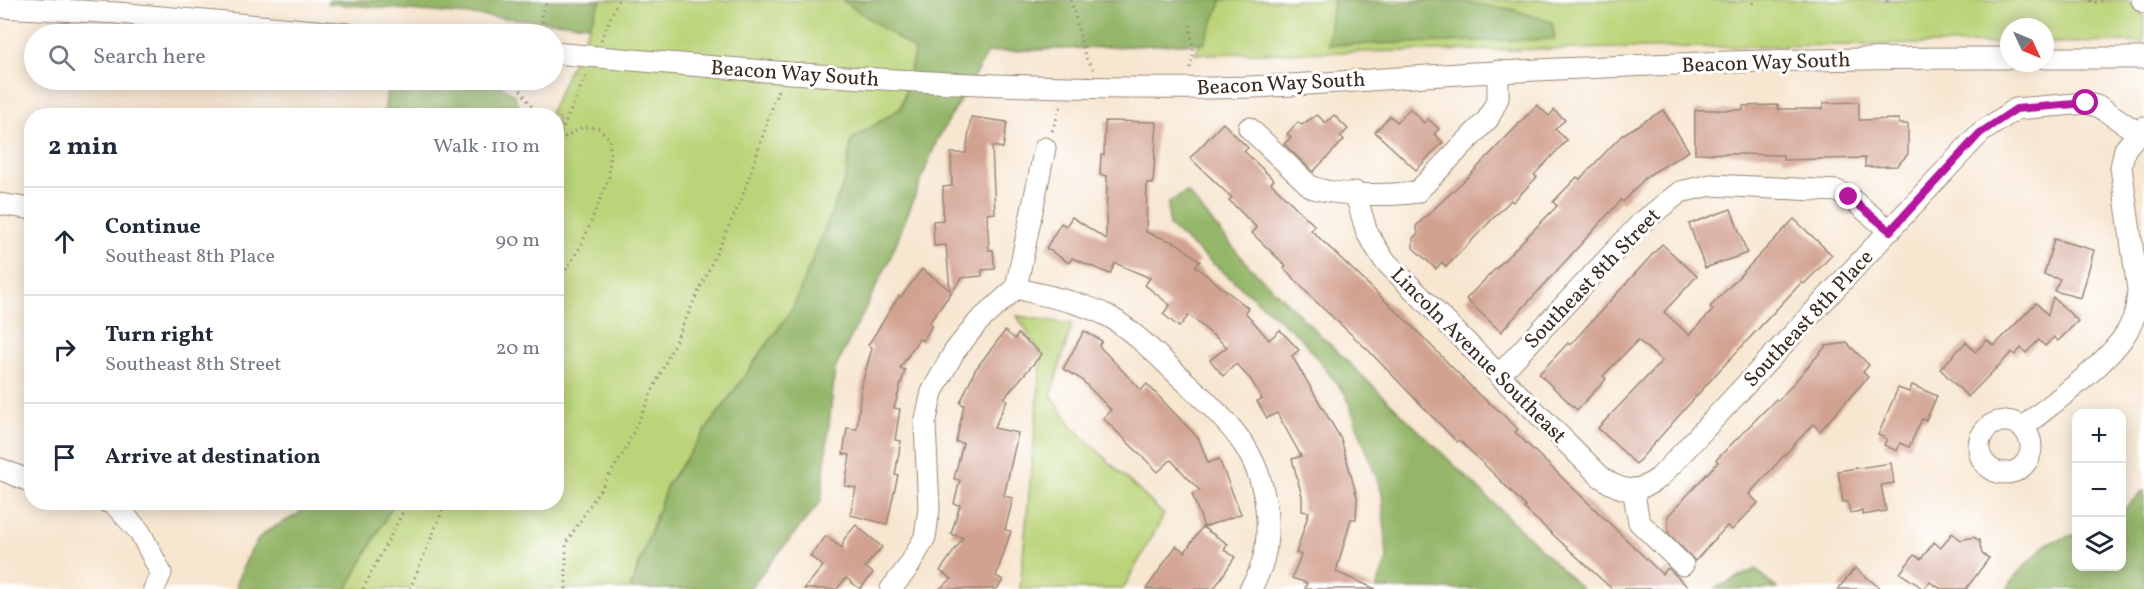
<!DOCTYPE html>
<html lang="en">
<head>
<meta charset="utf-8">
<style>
	:root { --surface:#fff; --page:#f2f2f3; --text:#1f2937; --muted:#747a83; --line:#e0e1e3 }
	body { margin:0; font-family:Vollkorn,serif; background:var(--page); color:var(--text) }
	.controls { position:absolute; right:18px; bottom:18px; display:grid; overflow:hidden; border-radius:12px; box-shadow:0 3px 15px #0003 }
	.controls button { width:54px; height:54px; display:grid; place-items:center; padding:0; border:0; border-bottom:2px solid var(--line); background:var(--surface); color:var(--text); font:30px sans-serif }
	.compass { position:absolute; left:2000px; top:18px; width:54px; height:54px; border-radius:50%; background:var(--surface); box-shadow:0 3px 15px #0003; rotate:134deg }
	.stop { position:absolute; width:18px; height:18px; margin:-14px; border:4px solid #b5179e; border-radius:50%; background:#fff }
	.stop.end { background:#b5179e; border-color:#fff; box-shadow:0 2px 6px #0008 }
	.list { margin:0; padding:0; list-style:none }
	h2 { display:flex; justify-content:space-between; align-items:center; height:78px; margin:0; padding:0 24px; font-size:26px }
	h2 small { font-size:20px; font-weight:400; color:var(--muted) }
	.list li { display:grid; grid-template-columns:39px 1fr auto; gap:18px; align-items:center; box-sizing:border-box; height:108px; padding:0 24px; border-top:2px solid var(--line) }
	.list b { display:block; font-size:22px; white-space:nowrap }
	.list p { margin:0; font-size:20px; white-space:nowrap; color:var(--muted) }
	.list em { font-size:20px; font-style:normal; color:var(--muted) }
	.icon { flex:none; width:33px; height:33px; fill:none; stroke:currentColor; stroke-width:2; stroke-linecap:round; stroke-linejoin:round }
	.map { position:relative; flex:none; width:2144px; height:589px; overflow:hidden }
	.search { position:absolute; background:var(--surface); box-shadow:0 3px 15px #0003; left:24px; top:24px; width:540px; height:66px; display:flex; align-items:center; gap:15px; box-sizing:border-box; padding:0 21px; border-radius:33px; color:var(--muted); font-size:22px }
	.panel { position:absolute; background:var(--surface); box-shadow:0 3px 15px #0003; left:24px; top:108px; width:540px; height:402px; border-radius:24px }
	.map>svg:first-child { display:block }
	.green { fill:#bbd479; stroke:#7b7f4c; stroke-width:1.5 }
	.forest { fill:#94b669; stroke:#687044; stroke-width:1.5 }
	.building { fill:#d2a291 }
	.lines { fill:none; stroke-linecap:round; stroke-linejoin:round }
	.minor-casing { stroke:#987; stroke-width:23 }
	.path { stroke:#987; stroke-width:3; stroke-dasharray:1.5 4.5; stroke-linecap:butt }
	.minor { stroke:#fff; stroke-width:21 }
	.route { stroke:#b5179e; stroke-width:8 }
	.labels { text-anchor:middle; stroke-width:6; stroke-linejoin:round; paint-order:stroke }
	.street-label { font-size:21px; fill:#3b2a1e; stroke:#fff }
</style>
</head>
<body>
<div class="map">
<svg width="2144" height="589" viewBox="0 0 2144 589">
	<rect width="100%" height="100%" fill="#fff"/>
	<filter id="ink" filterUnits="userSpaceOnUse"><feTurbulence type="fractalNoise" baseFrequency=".0167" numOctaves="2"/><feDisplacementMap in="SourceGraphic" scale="12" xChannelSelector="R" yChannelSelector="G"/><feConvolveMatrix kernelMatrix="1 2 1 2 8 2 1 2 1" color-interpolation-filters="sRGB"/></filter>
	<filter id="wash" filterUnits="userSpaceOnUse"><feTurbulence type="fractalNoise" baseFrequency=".008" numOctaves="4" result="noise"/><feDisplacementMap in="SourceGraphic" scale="24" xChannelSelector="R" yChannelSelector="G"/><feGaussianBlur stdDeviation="1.35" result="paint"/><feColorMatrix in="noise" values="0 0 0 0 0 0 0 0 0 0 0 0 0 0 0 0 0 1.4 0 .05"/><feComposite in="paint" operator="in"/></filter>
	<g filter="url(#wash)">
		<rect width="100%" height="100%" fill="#f7e6d0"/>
		<g class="green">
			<path d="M601,0H842L915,50L901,108L851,141L846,177L793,308L667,485L630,589H347L394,503L556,502V116L549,115Z"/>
			<path d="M1219,0H2127L2144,16V42L2045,43V27H2009V43L1195,54Z"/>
			<path d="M1017,316L1072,324L1051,395L1072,426L1164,515L1123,589H1020L1042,355Z"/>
		</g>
		<g class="forest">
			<path d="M329,0H601L590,25L327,3Z"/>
			<path d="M842,0H1222L1204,43L988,52L937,140L889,261L835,369L821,501L749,589H631L667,485L793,308L846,177L851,140L901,108L915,50Z"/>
			<path d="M1333,0L1391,4L1446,0L1510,9L1552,22L1555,39L1328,45Z"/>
			<path d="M388,80H494L514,95L523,115H384Z"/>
			<path d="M1187,192L1248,265L1582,589H1376L1387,559L1382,493L1346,395L1301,338L1169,226L1168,203Z"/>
			<path d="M2144,491V589H2007L2016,575L2048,543L2076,534V566H2122V511Z"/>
			<path d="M310,503H394L347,589H236C238,575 253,543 263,534C278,523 298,518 310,503Z"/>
			<path d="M1756,569L1777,589H1715L1716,588Z"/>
		</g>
		<g id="blocks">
			<g class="building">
				<path d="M1859,102V120L1899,119V124H1908V154L1897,166L1865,167V158L1783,160V155L1695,153V110H1743V106L1778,105V109H1823V103Z"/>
				<path d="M1537,105L1549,116L1554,110L1565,120L1555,129L1567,140L1534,175L1537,177L1513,202L1511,200L1446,267L1442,262L1436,269L1413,248V238L1418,233L1416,226L1471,174Z"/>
				<path d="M1410,109L1424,123L1428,119L1439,129L1434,134L1443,142L1416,170L1375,132L1390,116L1397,122Z"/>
				<path d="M1663,110L1689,151L1647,176L1623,202L1621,200L1501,332L1466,299L1557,206L1553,202L1577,177L1580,179L1622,135Z"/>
				<path d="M1317,115L1326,123L1334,115L1348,129L1340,137L1344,140L1313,172L1284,144L1291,137L1287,134L1298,122L1301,125Z"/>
				<path d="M971,117L1007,122L1003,148L992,146L995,213L987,214L989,250H993L995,269L982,270V276L962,278L929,323L932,325L923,341L919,339L900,368L905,370L894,408L900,409L895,440L901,441L895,475H898L887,524L850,515L856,488L845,486L850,455L843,454L847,428L857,429L861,387L872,348L868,345L899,296L901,297L922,269L950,290L946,245L934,246L933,221L943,220V187L952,186L951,153H966Z"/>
				<path d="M1105,121L1157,122L1153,184L1147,183L1146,232L1178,244L1200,261L1195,266L1248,308L1245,312L1269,340L1280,330L1299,350L1292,356L1341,439L1357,497L1356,519H1351L1336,572L1376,589H1305L1307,583L1292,578L1301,555L1296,553L1309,512L1302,511V496L1292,459L1301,456L1277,413L1267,418L1257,401L1262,399L1251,380L1236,364L1223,376L1210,360L1227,347L1189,315L1179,327L1163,314L1170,305L1145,285L1150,278L1115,263L1110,274L1072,258L1069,263L1046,248L1061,223L1066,226L1072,217L1106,239L1107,176L1100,175L1101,155H1104Z"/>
				<path d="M1223,123L1248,148L1244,151L1274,180L1271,183L1315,226L1311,230L1416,330L1478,394L1496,408L1518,429L1515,432L1662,574L1668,568L1690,589H1612L1524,508L1526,507L1497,477L1459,440L1457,442L1368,350L1312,298L1284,268L1286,266L1252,233L1257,228L1229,200L1232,198L1190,158Z"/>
				<path d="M1731,209L1747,253L1705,268L1689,224Z"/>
				<path d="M1794,219L1832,255L1804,284L1802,282L1716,374L1636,464L1598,428L1662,361L1638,340L1603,376L1606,379L1577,410L1539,374L1568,343L1570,345L1662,244L1697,276L1664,312L1689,335L1713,310L1710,307Z"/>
				<path d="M2054,239L2094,250L2081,298L2054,291L2060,279L2044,275Z"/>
				<path d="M2053,297L2078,321L2058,341L2054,337L2045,346L2039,340L2026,353L2021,348L2015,355L2012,352L1968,397L1940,369L1966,342L1975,352L1987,340L1994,346L2036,303L2048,315Z"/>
				<path d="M1005,331L1015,339L1018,334L1042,354L1004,398L1007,400L994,428L1018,433L1004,496L1013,498L1005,530L1011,531L996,576L1003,580L997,589H939L952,579L940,571L963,538L951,534L960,505L954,504L960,480L954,479L963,443L956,442L964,405L960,403L975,370Z"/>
				<path d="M1084,331L1102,341L1099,346L1141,390L1147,384L1199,439L1208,463L1219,459L1241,514L1204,527L1192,494L1200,491L1171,460L1158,472L1103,418L1111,410L1081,379L1063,369Z"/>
				<path d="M1847,343L1869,365L1863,372L1868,377L1820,431L1813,424L1749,494L1758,503L1732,530L1727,526L1695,561L1668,533V516L1718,462L1716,460L1776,399L1778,401L1826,346Z"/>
				<path d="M1912,385L1937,396L1926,420L1922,419L1909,447L1900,443L1897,451L1884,445L1887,439L1878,435L1898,388L1909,392Z"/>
				<path d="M1891,463L1894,483L1881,485L1886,511L1862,515V511L1850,513L1848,502H1843L1838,471Z"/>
				<path d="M856,525L882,547L865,567L873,573L860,589L846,578L837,589H804L823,566L810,556L826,536L842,548L844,539Z"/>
				<path d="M1202,527L1228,544L1224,550L1235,557L1214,589H1146L1176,546L1185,552Z"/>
				<path d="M1952,533L1961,540L1973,537L1979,540L1982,554L1989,558L1966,589H1941L1930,582L1924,589L1900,573L1914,555L1921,559L1934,542L1941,548Z"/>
				<path d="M1855,568L1881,589H1838Z"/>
			</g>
		</g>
	</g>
	<g filter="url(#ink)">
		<use href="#blocks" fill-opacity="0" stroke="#987" stroke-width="1.5"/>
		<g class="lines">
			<defs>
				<g id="minor">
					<path d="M2142,0L2144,2"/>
					<path d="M0,7L117,13L348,34"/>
					<path d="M554,53C773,73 991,91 1211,88C1306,87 1402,76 1497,72C1667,63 1838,57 2009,58"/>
					<path d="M2045,58H2144"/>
					<path d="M1249,128L1311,187C1336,196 1390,196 1417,192L1488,119L1498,98V71"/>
					<path d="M1355,192L1367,233L1384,260L1601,477C1623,493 1636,494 1659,478L1980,133L2016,109L2086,103L2100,107L2138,133"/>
					<path d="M0,204L32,209"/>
					<path d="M1016,288C1045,296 1077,301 1104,314C1124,323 1159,356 1175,372C1198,394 1226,418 1244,445C1270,485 1277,549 1250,589"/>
					<path d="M1500,374L1641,223L1680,192L1711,185L1837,191L1849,197L1890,231"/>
					<circle cx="2005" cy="447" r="26"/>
					<path d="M2022,428C2052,403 2114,360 2130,326C2136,315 2137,303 2138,290L2121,167L2125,149L2144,127"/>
					<path d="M0,469L32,482"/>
					<path d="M1633,489L1639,522L1683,565"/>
					<path d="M107,502L113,503L140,532L161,573L154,589"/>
					<path d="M891,589L909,566L925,537L929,509L925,424L932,392L954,352L978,322L1016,288L1045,148"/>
				</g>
			</defs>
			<use href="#minor" class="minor-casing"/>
			<g class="path">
				<path d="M1071,0L1085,56L1093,69"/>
				<path d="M2091,0L2092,3L2107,0"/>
				<path d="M1887,2V0"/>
				<path d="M1753,4V0"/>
				<path d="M544,34L541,14L548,0"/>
				<path d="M601,40L618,0"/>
				<path d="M1190,68L1193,50L1190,23"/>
				<path d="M514,80L538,116"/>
				<path d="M1052,131L1061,106"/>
				<path d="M556,144L587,73"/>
				<path d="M556,285L581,246L609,178L610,139L598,128L583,127L558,141"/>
				<path d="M363,589L408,502"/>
				<path d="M410,589L446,502"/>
				<path d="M566,589V543L624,452L742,198L778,90"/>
			</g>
			<use href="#minor" class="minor"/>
		</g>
	</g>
	<g class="lines" filter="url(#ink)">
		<path class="route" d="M1849,197L1890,231L1980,133L2016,109L2086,103"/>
	</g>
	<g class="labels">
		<g class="street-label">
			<text transform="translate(1766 62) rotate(-2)" y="7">Beacon Way South</text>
			<text transform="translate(795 73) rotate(4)" y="7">Beacon Way South</text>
			<text transform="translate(1281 83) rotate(-3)" y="7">Beacon Way South</text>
			<text transform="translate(1592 278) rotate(-46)" y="7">Southeast 8th Street</text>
			<text transform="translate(1808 318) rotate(-47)" y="7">Southeast 8th Place</text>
			<text transform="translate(1479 355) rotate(45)" y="7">Lincoln Avenue Southeast</text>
		</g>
	</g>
</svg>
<div class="controls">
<button>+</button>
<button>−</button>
<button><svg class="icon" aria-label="layers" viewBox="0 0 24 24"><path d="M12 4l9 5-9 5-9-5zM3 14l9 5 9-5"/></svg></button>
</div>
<svg class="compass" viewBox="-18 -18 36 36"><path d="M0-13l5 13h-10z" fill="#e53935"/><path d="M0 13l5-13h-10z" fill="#747a83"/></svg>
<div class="stop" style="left:2086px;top:103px"></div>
<div class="stop end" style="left:1849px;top:197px"></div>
<div class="search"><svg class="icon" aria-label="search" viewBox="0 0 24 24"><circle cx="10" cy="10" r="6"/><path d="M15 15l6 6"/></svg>Search here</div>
<section class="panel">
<h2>2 min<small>Walk · 110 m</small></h2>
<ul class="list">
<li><svg class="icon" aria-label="ahead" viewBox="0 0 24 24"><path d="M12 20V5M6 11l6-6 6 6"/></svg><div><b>Continue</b><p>Southeast 8th Place</p></div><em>90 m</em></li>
<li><svg class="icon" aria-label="right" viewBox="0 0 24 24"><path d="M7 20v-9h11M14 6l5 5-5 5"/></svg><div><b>Turn right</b><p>Southeast 8th Street</p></div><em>20 m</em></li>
<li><svg class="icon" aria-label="arrive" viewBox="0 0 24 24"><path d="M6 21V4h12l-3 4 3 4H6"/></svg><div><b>Arrive at destination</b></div></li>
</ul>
</section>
</div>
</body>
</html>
